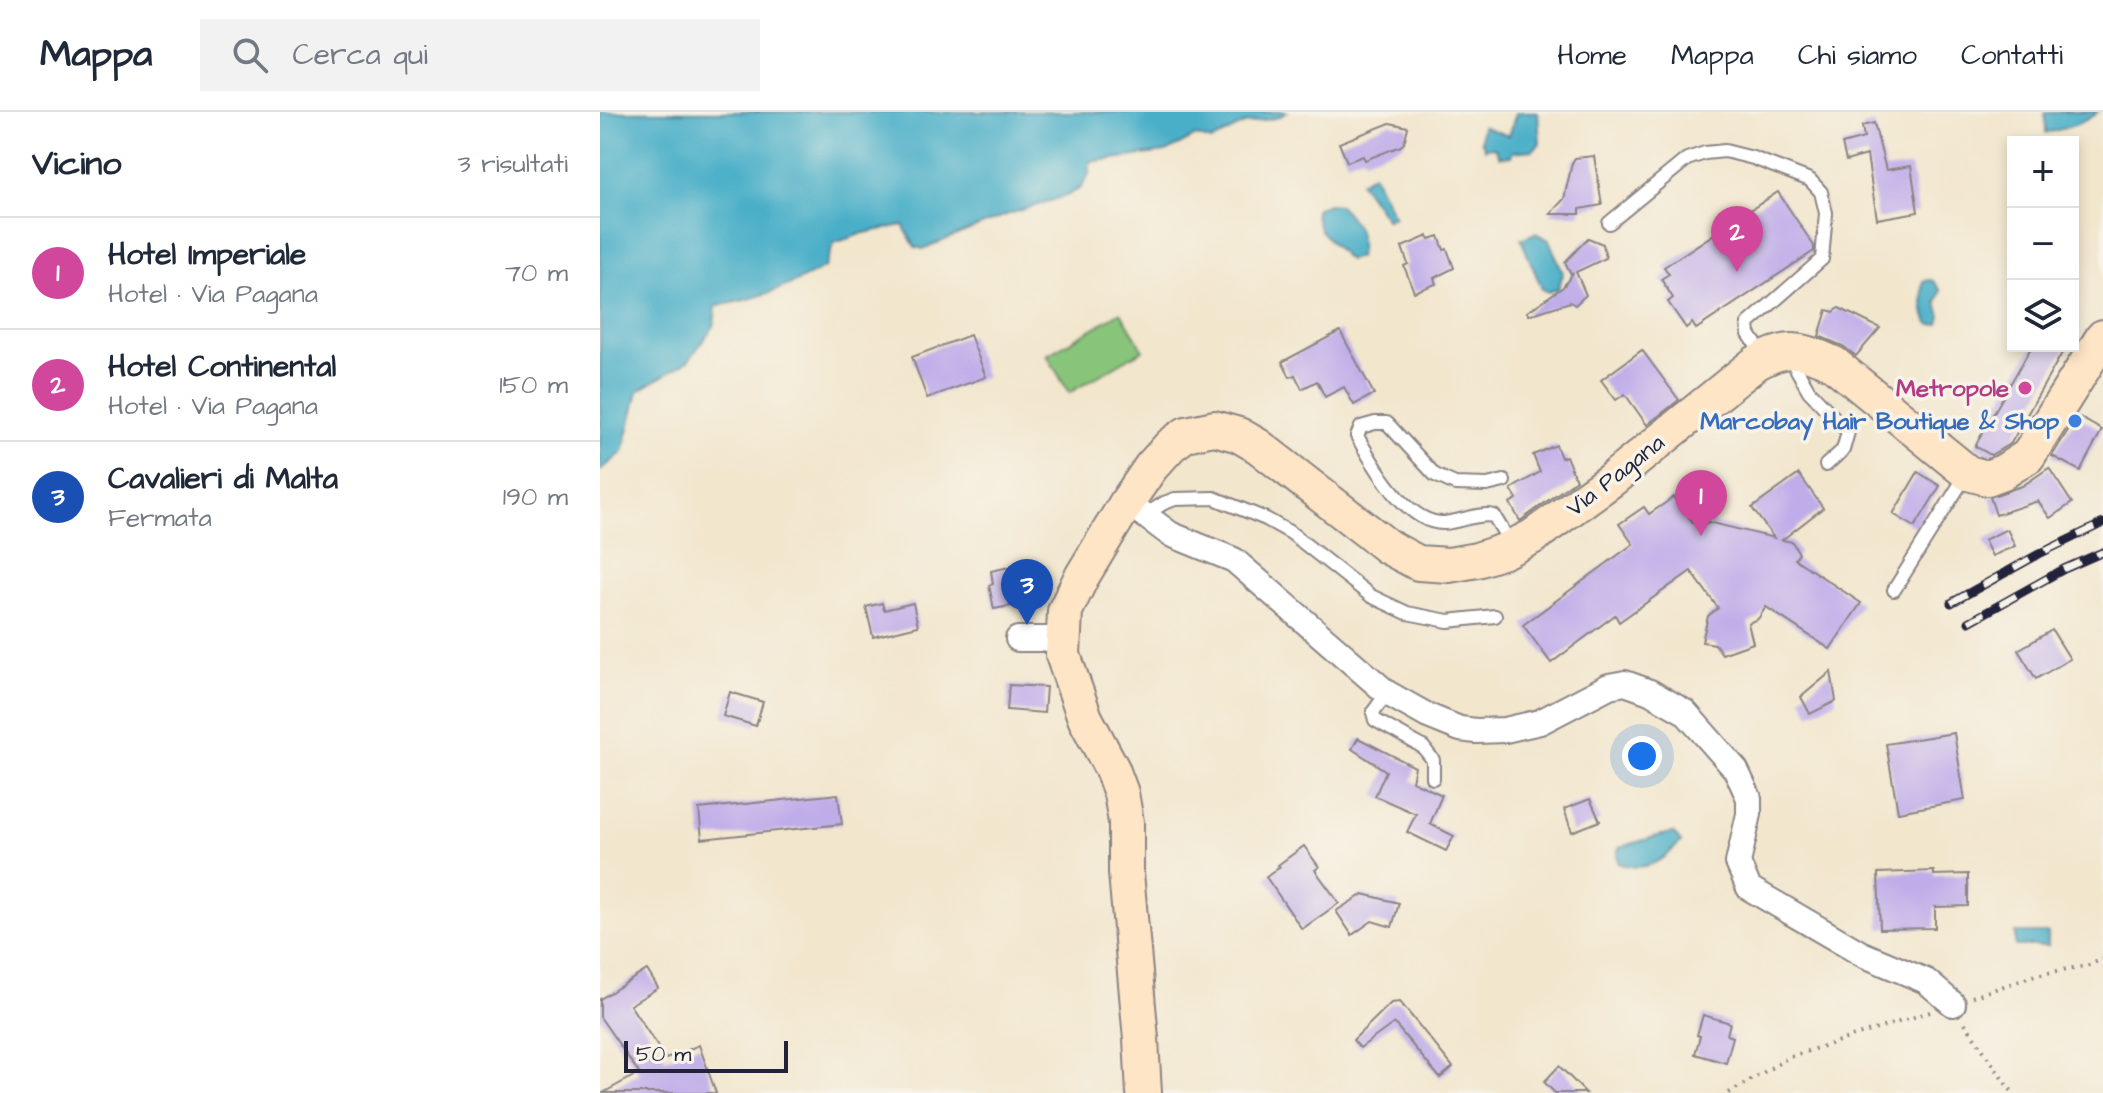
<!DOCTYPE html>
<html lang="it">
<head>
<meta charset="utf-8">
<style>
	:root { --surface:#fff; --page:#f2f2f3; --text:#1f2937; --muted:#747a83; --line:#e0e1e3; --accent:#1f6fb2 }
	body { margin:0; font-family:"Architects Daughter",sans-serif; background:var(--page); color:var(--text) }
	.controls { position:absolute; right:24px; top:24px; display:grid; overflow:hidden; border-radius:0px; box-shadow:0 4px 12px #0003 }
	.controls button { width:72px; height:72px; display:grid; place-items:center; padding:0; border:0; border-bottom:2px solid var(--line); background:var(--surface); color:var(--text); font:40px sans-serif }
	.scale { position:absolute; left:24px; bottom:20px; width:164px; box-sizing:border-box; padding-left:8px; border:4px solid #22223b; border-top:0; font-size:22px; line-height:28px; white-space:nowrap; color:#22223b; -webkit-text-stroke:6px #f7f3e8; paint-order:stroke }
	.you { position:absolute; left:1042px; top:644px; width:28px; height:28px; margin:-20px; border:6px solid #fff; border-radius:50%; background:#1a73e8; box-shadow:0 0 0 12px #1a73e833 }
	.badge { display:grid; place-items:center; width:52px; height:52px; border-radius:50%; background:var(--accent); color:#fff; font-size:26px; font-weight:700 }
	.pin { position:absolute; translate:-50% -66px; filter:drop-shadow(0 2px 4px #0008) }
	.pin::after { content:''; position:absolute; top:42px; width:28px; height:24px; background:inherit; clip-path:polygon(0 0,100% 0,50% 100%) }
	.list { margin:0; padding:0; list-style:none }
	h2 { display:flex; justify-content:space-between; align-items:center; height:104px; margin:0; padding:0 32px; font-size:34px }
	h2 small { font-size:26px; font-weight:400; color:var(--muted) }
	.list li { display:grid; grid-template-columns:52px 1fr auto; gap:24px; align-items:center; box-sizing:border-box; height:112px; padding:0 32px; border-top:2px solid var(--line) }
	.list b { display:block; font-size:30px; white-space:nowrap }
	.list p { margin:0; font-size:26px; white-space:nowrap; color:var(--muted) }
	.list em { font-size:26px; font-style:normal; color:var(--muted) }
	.icon { flex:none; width:44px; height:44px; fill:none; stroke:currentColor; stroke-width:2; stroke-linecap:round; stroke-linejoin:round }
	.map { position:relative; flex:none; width:1503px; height:981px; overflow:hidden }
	header { display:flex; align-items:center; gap:48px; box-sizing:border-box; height:112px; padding:0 40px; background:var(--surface); border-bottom:2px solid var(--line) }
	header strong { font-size:38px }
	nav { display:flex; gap:44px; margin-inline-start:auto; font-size:28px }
	.search { width:560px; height:72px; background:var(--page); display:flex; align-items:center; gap:20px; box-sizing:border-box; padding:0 28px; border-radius:0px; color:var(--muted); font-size:30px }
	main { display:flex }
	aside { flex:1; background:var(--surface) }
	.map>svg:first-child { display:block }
	.green { fill:#88c47a; stroke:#55735a; stroke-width:2 }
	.water { fill:#48afc8; stroke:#356882; stroke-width:2 }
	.building { fill:#bfade9 }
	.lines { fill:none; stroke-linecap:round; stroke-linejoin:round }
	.lane-casing { stroke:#8a8484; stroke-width:16 }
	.street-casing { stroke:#8a8484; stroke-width:28 }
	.secondary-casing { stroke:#8a8484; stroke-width:38 }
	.path { stroke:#8a8484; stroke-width:4; stroke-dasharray:2 6; stroke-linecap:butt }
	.lane { stroke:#fff; stroke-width:12 }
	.street { stroke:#fff; stroke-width:24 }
	.secondary { stroke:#fee5c5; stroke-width:34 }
	.rail-casing { stroke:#22223b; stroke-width:9 }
	.rail { stroke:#f7f3e8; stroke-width:6; stroke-dasharray:18; stroke-linecap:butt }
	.hotel-dot { fill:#d1479c; stroke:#f7f3e8; stroke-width:3 }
	.shop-dot { fill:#3f7fe0; stroke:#f7f3e8; stroke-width:3 }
	.labels { text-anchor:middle; stroke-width:7; stroke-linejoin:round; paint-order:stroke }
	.hotel-label { font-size:24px; font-weight:bold; fill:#b23c85; stroke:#f7f3e8; text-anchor:end }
	.shop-label { font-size:24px; font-weight:bold; fill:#366cbe; stroke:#f7f3e8; text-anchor:end }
	.street-label { font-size:24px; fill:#22223b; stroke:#f7f3e8 }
</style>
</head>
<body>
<header>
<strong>Mappa</strong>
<div class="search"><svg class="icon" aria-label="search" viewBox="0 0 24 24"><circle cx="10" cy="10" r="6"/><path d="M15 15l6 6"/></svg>Cerca qui</div>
<nav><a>Home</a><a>Mappa</a><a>Chi siamo</a><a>Contatti</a></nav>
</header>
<main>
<aside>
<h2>Vicino<small>3 risultati</small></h2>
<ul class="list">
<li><span class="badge" style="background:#d1479c">1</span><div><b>Hotel Imperiale</b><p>Hotel · Via Pagana</p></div><em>70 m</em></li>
<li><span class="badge" style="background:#d1479c">2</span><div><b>Hotel Continental</b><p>Hotel · Via Pagana</p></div><em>150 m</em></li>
<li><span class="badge" style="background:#1a4fb4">3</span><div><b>Cavalieri di Malta</b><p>Fermata</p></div><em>190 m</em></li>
</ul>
</aside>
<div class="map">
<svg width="1503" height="981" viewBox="0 0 1503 981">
	<rect width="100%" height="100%" fill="#f7f3e8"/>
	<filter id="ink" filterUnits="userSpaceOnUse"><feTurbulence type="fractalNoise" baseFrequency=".0125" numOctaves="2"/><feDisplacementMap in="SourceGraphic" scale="16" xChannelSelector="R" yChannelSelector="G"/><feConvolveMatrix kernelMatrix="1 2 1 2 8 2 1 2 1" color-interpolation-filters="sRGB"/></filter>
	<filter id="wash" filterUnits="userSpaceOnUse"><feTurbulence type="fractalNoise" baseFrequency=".006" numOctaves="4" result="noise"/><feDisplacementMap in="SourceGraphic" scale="32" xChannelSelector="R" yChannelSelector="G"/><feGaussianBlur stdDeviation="1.8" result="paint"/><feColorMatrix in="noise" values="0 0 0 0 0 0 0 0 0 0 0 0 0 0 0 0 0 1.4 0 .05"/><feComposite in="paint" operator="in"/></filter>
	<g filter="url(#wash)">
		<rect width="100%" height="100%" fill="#f2e6cd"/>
		<path class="green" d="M521,200L543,238L469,281L447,243Z"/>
		<g class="water">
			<path d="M0,0H687L679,5L644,12L611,29L596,24L566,40L490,50L489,62L481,76L466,84L406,103L323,137L315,135L303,113L264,121L234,131L225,155C188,176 157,187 116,194L114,214L88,249L38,279L23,340L0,359Z"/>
			<path d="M922,0H938L940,31L933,38L912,40L911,44L900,45L896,36L891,35L885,37L881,28L882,14L909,24L916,1Z"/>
			<path d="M1445,0H1498C1482,13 1465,16 1446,21Z"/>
			<path d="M773,62L794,105L787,108L760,70Z"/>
			<path d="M728,92L739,93C753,106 766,125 758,145L749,148L745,145C734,133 709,113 717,96Z"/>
			<path d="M935,121L949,128L963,161L958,177L948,180L942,177L921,127Z"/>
			<path d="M1329,168L1334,169L1341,179L1337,191L1341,204L1339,212C1336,212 1334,213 1332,213C1321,210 1323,179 1323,170Z"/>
			<path d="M1073,721L1081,730C1061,750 1046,761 1018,751L1017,740L1020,735C1038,731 1055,723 1073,721Z"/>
			<rect x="1415" y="821" width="33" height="13"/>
		</g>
		<g id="blocks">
			<g class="building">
				<path d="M790,11L808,15L804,31L801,34L765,48L763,44L747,50L739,31Z"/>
				<path d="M1274,11L1286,58L1311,54L1318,100L1277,107L1267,43L1246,49L1242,32L1264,26L1262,14Z"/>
				<path d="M994,44L1002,93L980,97V102H950L964,87L972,51L975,46Z"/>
				<path d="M1178,80L1214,134V139L1096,217L1092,211L1086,216L1068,190L1073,186L1061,167L1069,162L1064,155Z"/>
				<path d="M828,124L830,127L839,124L844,138L847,137L854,156L834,166L836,172L814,180L804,154L808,152L802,135Z"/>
				<path d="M988,126L1003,132L1006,146L976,160L986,183L975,193L970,190L929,203L927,200L963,175L973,161L971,162L965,150Z"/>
				<path d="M1239,196L1280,216L1256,244L1243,234L1219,224L1227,198L1234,200Z"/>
				<path d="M740,219L774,282L754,293L744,275L725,285L717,269L702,277L695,263L690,265L682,250Z"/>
				<path d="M370,223L386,265L327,286L312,245Z"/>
				<path d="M1432,234H1466L1411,331L1391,343L1375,334Z"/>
				<path d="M1042,238L1079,288L1047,313L1025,282L1016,288L1001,268Z"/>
				<path d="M1477,304L1502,318L1480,359L1452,344Z"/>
				<path d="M956,333L961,346L966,344L976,368L920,409L910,391L917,387L911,377L940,360L933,343Z"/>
				<path d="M1449,356L1472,391L1450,406L1438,389L1396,403L1390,385L1422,374Z"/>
				<path d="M1318,360L1340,374L1315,415L1293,402Z"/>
				<path d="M1199,362L1223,396L1182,428L1192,430L1199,441L1195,447L1261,491L1230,537L1166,495L1158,507L1148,511L1153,531L1122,542L1115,532L1102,530L1108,504L1118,496L1091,459L1019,510L1015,503L951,551L923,513L1033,432L1019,412L1044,395L1049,402L1074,385L1098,417L1108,410L1174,426L1152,396Z"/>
				<path d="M1407,417L1415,434L1392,444L1384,428Z"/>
				<path d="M423,452L431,490L394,497L389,473L393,472L391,459Z"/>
				<path d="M282,491L284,498L313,491L318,514L273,525L266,495Z"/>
				<path d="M1452,518L1470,547L1436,567L1418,538Z"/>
				<path d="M1231,560L1236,589L1210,602L1201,585Z"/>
				<path d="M409,573L446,575L444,601L407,598Z"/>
				<path d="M130,580L163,590L156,614L123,604Z"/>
				<path d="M1354,621L1365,688L1298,700L1286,632Z"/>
				<path d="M758,626L815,655L812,669L842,683L830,712L854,724L846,739L807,720L816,702L775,684L786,659L752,637Z"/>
				<path d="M238,682L242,712L102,727L99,697Z"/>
				<path d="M990,687L1000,709L972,720L964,697Z"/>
				<path d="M704,734L719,755L715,758L739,791L702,817L666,765L680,755L678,753Z"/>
				<path d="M1334,759V763L1368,762V794L1335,795V816L1280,817L1278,761Z"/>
				<path d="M763,782L799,791L792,815L772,809L752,823L736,799Z"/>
				<path d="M47,858L58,876L30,893L66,947L99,933L116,981H3L39,961L0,905V887Z"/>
				<path d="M800,890L853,955L840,966L794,911L760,936L753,928L791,891Z"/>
				<path d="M1103,903L1130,911L1127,923L1133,925L1126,951L1095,942L1100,924L1097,923Z"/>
				<path d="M959,954L986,981H955L944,970Z"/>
			</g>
		</g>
	</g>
	<g filter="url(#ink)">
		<use href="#blocks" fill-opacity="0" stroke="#8a8484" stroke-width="2"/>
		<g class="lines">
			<defs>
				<g id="lane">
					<path d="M1009,111L1087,47L1105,41L1125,39L1153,46L1210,68L1221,80L1226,101L1222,147L1148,212L1149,222L1163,243"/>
					<path d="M1188,242L1209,279L1248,320L1243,338L1226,353"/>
					<path d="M904,369L887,373L855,372L835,363L787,311H775L761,315L757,324C773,352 806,412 844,411C860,410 879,400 894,404L911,432"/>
					<path d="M545,403L564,391L575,387L614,386L666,407L691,421L771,484L807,501L848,509L895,504"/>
					<path d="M1294,478L1366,363"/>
					<path d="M787,581L773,600L775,608L823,635L833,648V666"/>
				</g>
				<g id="street">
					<path d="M527,390L570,422L634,448L787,581L828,604L860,617L876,619L905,618L940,610L1009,574L1025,571L1050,580L1085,600L1136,658L1149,686V702L1138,751L1149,776L1262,842L1326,869L1353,892"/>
					<path d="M418,527H464"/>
				</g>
				<path id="secondary" d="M544,981L541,927L526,761V710L521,681L512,657L485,606L463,543L465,499L481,466L527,390L551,355L571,333L586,322L614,316L639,323L658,334L788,435L818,451L849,453L877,448L904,439L932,425L1011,368L1156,251C1188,233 1202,237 1234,252L1368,361L1387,366L1403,360L1428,344L1503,225"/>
			</defs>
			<use href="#lane" class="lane-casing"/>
			<use href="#street" class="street-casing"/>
			<use href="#secondary" class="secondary-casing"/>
			<g class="path">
				<path d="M1372,885L1436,863L1489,853L1503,847"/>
				<path d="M1365,911L1408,975L1414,981"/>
				<path d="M1129,981L1189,945L1330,900"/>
			</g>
			<use href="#lane" class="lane"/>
			<use href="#street" class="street"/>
			<use href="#secondary" class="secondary"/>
			<defs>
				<g id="rail">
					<path d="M1351,491L1439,442L1503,411"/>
					<path d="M1369,510L1464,457L1503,440"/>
				</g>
			</defs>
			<use href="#rail" class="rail-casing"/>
			<use href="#rail" class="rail"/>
		</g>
	</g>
	<circle class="hotel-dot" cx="1425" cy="276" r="8"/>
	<circle class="shop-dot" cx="1475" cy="309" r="8"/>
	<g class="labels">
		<g class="hotel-label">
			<text x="1409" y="284">Metropole</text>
		</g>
		<g class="shop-label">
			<text x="1459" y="317">Marcobay Hair Boutique &amp; Shop</text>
		</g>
		<g class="street-label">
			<text transform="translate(1015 363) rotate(-38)" y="8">Via Pagana</text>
		</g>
	</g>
</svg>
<div class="controls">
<button>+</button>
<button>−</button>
<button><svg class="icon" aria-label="layers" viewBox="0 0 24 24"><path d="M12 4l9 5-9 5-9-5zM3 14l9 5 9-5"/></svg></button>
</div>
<div class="scale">50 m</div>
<div class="you"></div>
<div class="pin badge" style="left:1101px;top:424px;background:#d1479c">1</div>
<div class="pin badge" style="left:1137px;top:160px;background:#d1479c">2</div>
<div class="pin badge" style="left:427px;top:513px;background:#1a4fb4">3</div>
</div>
</main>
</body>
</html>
